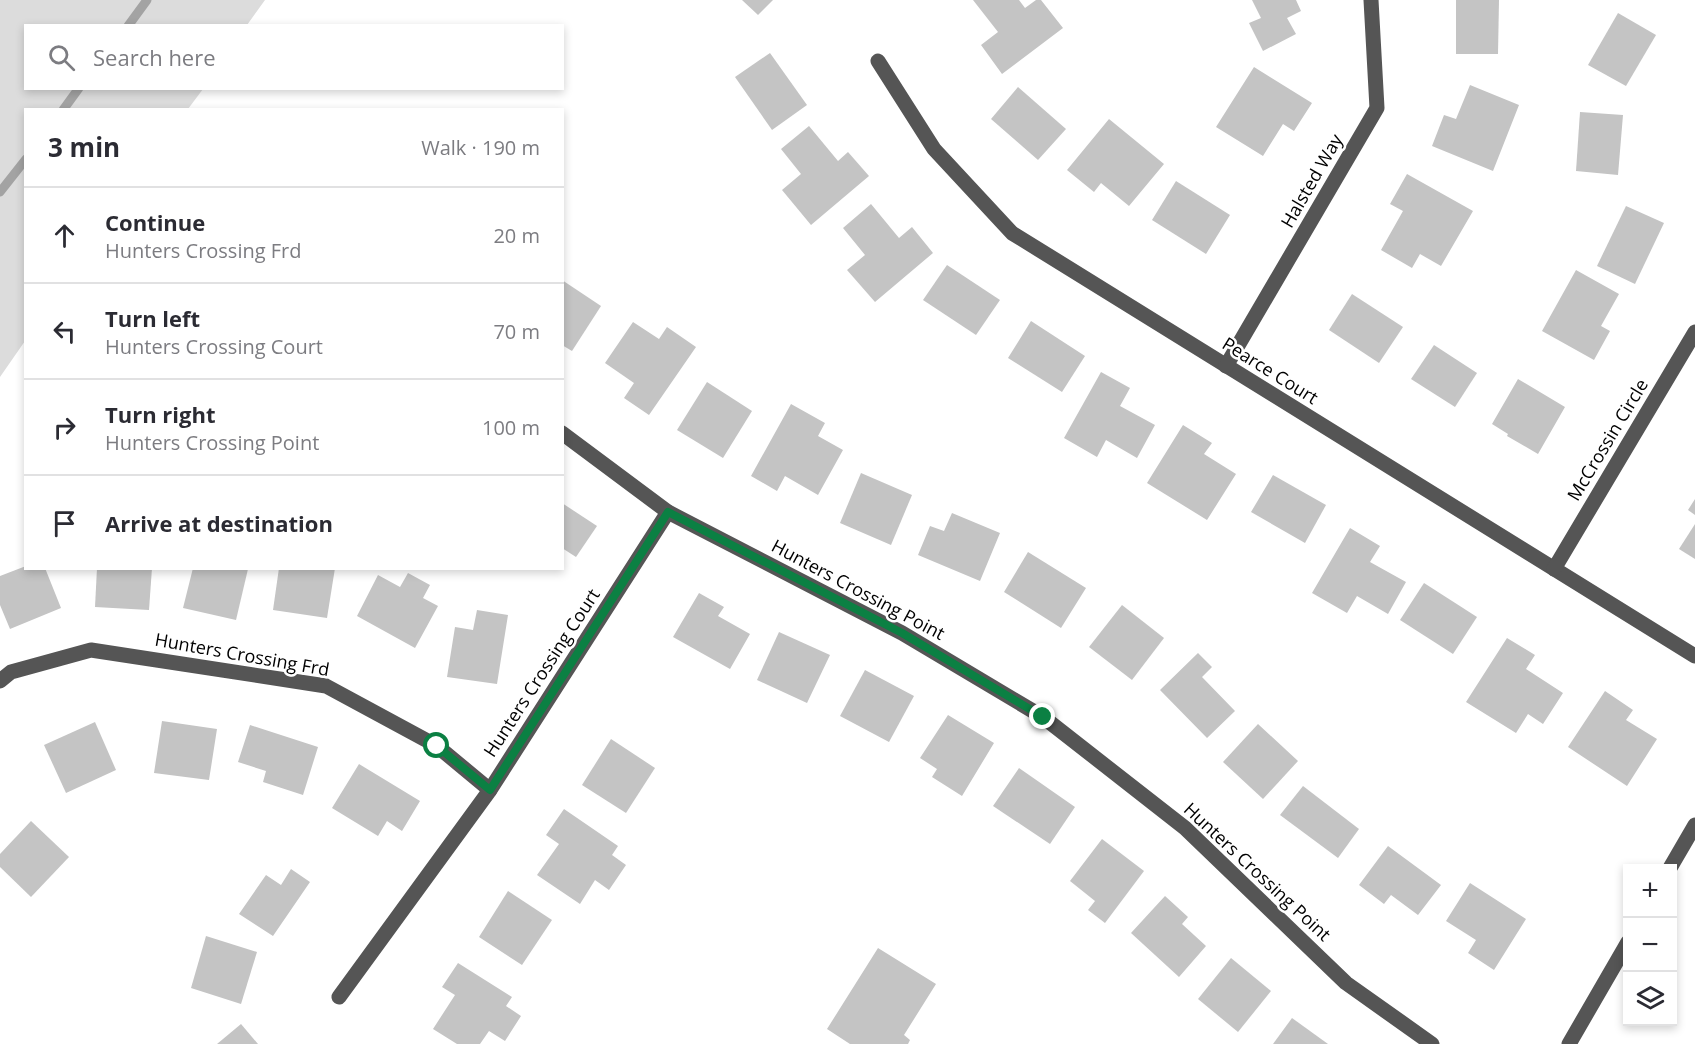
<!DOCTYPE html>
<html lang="en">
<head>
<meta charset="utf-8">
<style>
	:root { --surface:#fff; --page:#f2f2f3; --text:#2b2b33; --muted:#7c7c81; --line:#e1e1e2 }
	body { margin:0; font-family:"Open Sans",sans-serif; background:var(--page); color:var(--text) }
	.controls { position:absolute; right:18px; bottom:18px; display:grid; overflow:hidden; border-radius:0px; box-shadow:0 3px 9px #0003 }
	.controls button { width:54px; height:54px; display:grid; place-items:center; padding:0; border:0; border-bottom:2px solid var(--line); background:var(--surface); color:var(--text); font:30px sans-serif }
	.stop { position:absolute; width:18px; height:18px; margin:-14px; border:4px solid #0b8043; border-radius:50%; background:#fff }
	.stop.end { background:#0b8043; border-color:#fff; box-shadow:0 2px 6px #0008 }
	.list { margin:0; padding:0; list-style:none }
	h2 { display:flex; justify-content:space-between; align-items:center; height:78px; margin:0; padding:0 24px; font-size:26px }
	h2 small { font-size:20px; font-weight:400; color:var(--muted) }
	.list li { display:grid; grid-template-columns:39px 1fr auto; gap:18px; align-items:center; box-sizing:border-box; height:96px; padding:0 24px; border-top:2px solid var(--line) }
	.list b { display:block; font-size:22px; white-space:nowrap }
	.list p { margin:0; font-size:20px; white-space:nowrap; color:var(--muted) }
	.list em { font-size:20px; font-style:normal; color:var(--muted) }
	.icon { flex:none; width:33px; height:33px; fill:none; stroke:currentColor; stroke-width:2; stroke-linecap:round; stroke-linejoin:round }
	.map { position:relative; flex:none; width:1695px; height:1044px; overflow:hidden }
	.search { position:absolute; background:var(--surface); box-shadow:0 3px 9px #0003; left:24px; top:24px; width:540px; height:66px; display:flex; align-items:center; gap:15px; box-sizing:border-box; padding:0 21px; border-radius:0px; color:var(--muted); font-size:22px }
	.panel { position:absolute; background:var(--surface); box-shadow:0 3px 9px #0003; left:24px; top:108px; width:540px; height:462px; border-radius:0px }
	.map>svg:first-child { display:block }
	.green { fill:#dcdcdc }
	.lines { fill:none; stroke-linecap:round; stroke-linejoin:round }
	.stream { stroke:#a3a3a3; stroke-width:9 }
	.building { fill:#c4c4c4 }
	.minor { stroke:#555; stroke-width:15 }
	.route { stroke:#0b8043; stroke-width:8 }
	.labels { text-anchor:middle; stroke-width:5; stroke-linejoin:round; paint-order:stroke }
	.street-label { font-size:18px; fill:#000; stroke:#fff }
</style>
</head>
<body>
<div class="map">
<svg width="1695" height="1044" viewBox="0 0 1695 1044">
	<rect width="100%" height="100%" fill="#fff"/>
	<path class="green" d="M0,0H265L247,25L26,26V88L203,89L188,109L26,110L25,341L0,377Z"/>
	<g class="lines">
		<g class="stream">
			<path d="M128,26L147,0"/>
			<path d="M63,110L79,88"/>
			<path d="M0,192L26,159"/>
		</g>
	</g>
	<g class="building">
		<path d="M742,0H773L758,15Z"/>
		<path d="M973,0H1019L1025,8L1036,0H1041L1063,28L1002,74L981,45L998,32Z"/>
		<path d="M1252,0H1296L1301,11L1287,18L1296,34L1263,51L1249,23L1261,18Z"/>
		<path d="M1456,0H1499L1498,54H1456Z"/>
		<path d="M1618,13L1656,35L1626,86L1588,65Z"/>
		<path d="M770,53L807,105L772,130L735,77Z"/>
		<path d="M1254,67L1312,103L1294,131L1283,124L1263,156L1216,127Z"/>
		<path d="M1470,85L1519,105L1493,171L1432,146L1444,115L1456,119Z"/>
		<path d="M1018,87L1066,129L1038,160L991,119Z"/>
		<path d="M1580,112L1623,115L1618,175L1576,171Z"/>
		<path d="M1109,119L1164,164L1129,206L1101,183L1094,192L1067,170Z"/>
		<path d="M809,126L838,161L848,152L869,176L811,225L782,190L801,174L781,149Z"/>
		<path d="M1407,174L1473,211L1441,266L1420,254L1412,268L1381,250L1403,211L1390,204Z"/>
		<path d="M1176,181L1230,215L1206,254L1152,220Z"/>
		<path d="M871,204L899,238L912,227L933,253L875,302L847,270L865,255L843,228Z"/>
		<path d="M1626,206L1664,223L1635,284L1597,266Z"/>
		<path d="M947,265L1000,300L976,335L923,300Z"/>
		<path d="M1576,270L1619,294L1601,326L1610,331L1594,360L1542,331Z"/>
		<path d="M562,280L601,306L572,351L562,345Z"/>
		<path d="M1352,294L1403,327L1379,363L1329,330Z"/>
		<path d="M1031,321L1085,356L1062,392L1008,358Z"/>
		<path d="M633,322L659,339L667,327L696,347L649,415L624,398L634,383L605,363Z"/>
		<path d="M1434,345L1477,373L1455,407L1411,379Z"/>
		<path d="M1101,372L1130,388L1120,406L1155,425L1137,458L1106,440L1097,457L1064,438Z"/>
		<path d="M1518,379L1565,407L1538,454L1507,436L1508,434L1492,424Z"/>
		<path d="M707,382L752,411L723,458L677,430Z"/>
		<path d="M791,404L825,423L818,436L843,450L818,495L785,476L777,491L751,476Z"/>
		<path d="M1183,425L1212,443L1204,454L1236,474L1207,520L1147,483Z"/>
		<path d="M861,473L912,495L891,545L840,523Z"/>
		<path d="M1273,475L1326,505L1305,543L1251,512Z"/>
		<path d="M1695,499V515L1688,510Z"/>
		<path d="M562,503L597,526L576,557L562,548Z"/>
		<path d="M952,513L1000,533L980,581L918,555L930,526L944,531Z"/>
		<path d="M1695,524V559L1679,549Z"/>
		<path d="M1350,528L1380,546L1370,562L1406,582L1388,614L1357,596L1347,613L1312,593Z"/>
		<path d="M1028,552L1086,588L1061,628L1004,592Z"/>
		<path d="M26,566V568H45L61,608L10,629L0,605V576Z"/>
		<path d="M97,568H152L149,610L95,607Z"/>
		<path d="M193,568L248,569L236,620L183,608Z"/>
		<path d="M279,568H335L327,618L273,610Z"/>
		<path d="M408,573L430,585L423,598L438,606L415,648L357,616L378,575L400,587Z"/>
		<path d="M1424,583L1477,617L1453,654L1400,620Z"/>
		<path d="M699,593L724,607L718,616L750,634L730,669L673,637Z"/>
		<path d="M1122,605L1164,638L1132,680L1089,647Z"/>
		<path d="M477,610L508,615L497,684L447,677L455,627L473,630Z"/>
		<path d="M779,632L830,655L807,703L757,680Z"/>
		<path d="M1507,638L1535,655L1526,669L1563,693L1543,724L1528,714L1516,733L1466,702Z"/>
		<path d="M1198,653L1212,667L1202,677L1235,711L1207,738L1160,690Z"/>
		<path d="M865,670L914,696L889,742L840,716Z"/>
		<path d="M1605,691L1633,710L1626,720L1657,739L1627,786L1568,747Z"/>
		<path d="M948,715L994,743L962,796L932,777L937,769L920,758Z"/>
		<path d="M162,721L217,729L209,780L154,773Z"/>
		<path d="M95,722L116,770L66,793L44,745Z"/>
		<path d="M1258,724L1298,761L1263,799L1223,762Z"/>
		<path d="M250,725L318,747L303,795L263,782L266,771L238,762Z"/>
		<path d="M611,739L655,768L626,813L582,785Z"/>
		<path d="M359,764L420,801L402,831L387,821L378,836L332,808Z"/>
		<path d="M1019,768L1075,807L1050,844L993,806Z"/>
		<path d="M1303,786L1359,829L1338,858L1280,815Z"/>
		<path d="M564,809L618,846L612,855L626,865L609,890L595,880L580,904L537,875L559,844L546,835Z"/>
		<path d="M31,821L69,857L31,897L0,867V854Z"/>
		<path d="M1102,839L1144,871L1105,923L1088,910L1095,901L1070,881Z"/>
		<path d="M1388,846L1441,885L1418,915L1391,895L1384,904L1359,885Z"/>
		<path d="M291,869L310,882L273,936L239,914L266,875L281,885Z"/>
		<path d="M1470,883L1526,919L1494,970L1468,953L1476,940L1446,921Z"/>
		<path d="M508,891L552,920L522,965L479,937Z"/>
		<path d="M1165,896L1188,917L1182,924L1206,946L1179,977L1131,933Z"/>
		<path d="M206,936L257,952L241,1004L191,988Z"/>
		<path d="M878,948L936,984L904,1035L910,1040L908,1044H850L827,1029Z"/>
		<path d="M1231,958L1271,991L1238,1032L1198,999Z"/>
		<path d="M458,963L512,997L506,1006L521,1016L505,1041L489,1031L480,1044H457L433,1029L455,995L442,987Z"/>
		<path d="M1292,1018L1328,1044H1273Z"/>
		<path d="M241,1024L258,1044H217Z"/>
	</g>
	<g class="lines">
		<g class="minor">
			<path d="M878,61L934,149L1012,233L1695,656"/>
			<path d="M1226,366L1377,108L1371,0"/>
			<path d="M562,433L668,512L902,633L1043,717L1185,828L1346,983L1432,1044"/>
			<path d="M1554,569L1695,332"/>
			<path d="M0,681L11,672L91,650L326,686L437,746L490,790"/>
			<path d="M1670,868L1695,825"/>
			<path d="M339,997L490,790L668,512"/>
			<path d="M1569,1044L1628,942"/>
		</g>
	</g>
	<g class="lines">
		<path class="route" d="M437,746L490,790L668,512L902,633L1043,717"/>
	</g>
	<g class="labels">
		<g class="street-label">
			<text transform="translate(1312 181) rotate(-60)" y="6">Halsted Way</text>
			<text transform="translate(1270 371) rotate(32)" y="6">Pearce Court</text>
			<text transform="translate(1608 440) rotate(-59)" y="6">McCrossin Circle</text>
			<text transform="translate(858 590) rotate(28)" y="6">Hunters Crossing Point</text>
			<text transform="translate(242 655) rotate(10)" y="6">Hunters Crossing Frd</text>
			<text transform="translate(542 673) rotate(-57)" y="6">Hunters Crossing Court</text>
			<text transform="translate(1257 872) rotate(43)" y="6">Hunters Crossing Point</text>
		</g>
	</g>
</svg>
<div class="controls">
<button>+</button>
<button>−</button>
<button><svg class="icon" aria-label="layers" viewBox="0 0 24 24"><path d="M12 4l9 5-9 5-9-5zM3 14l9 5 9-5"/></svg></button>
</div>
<div class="stop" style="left:437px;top:746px"></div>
<div class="stop end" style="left:1043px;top:717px"></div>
<div class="search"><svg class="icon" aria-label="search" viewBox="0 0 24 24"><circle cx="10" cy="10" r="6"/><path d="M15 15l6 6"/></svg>Search here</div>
<section class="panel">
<h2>3 min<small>Walk · 190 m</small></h2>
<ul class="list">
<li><svg class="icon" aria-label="ahead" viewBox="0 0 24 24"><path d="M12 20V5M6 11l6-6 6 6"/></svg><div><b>Continue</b><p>Hunters Crossing Frd</p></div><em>20 m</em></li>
<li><svg class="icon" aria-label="left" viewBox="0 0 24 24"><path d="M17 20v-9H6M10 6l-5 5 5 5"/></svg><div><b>Turn left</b><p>Hunters Crossing Court</p></div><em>70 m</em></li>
<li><svg class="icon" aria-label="right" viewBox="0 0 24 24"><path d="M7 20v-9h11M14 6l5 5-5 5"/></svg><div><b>Turn right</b><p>Hunters Crossing Point</p></div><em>100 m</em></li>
<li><svg class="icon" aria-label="arrive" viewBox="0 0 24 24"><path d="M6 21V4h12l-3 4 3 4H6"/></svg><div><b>Arrive at destination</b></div></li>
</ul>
</section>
</div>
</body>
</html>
